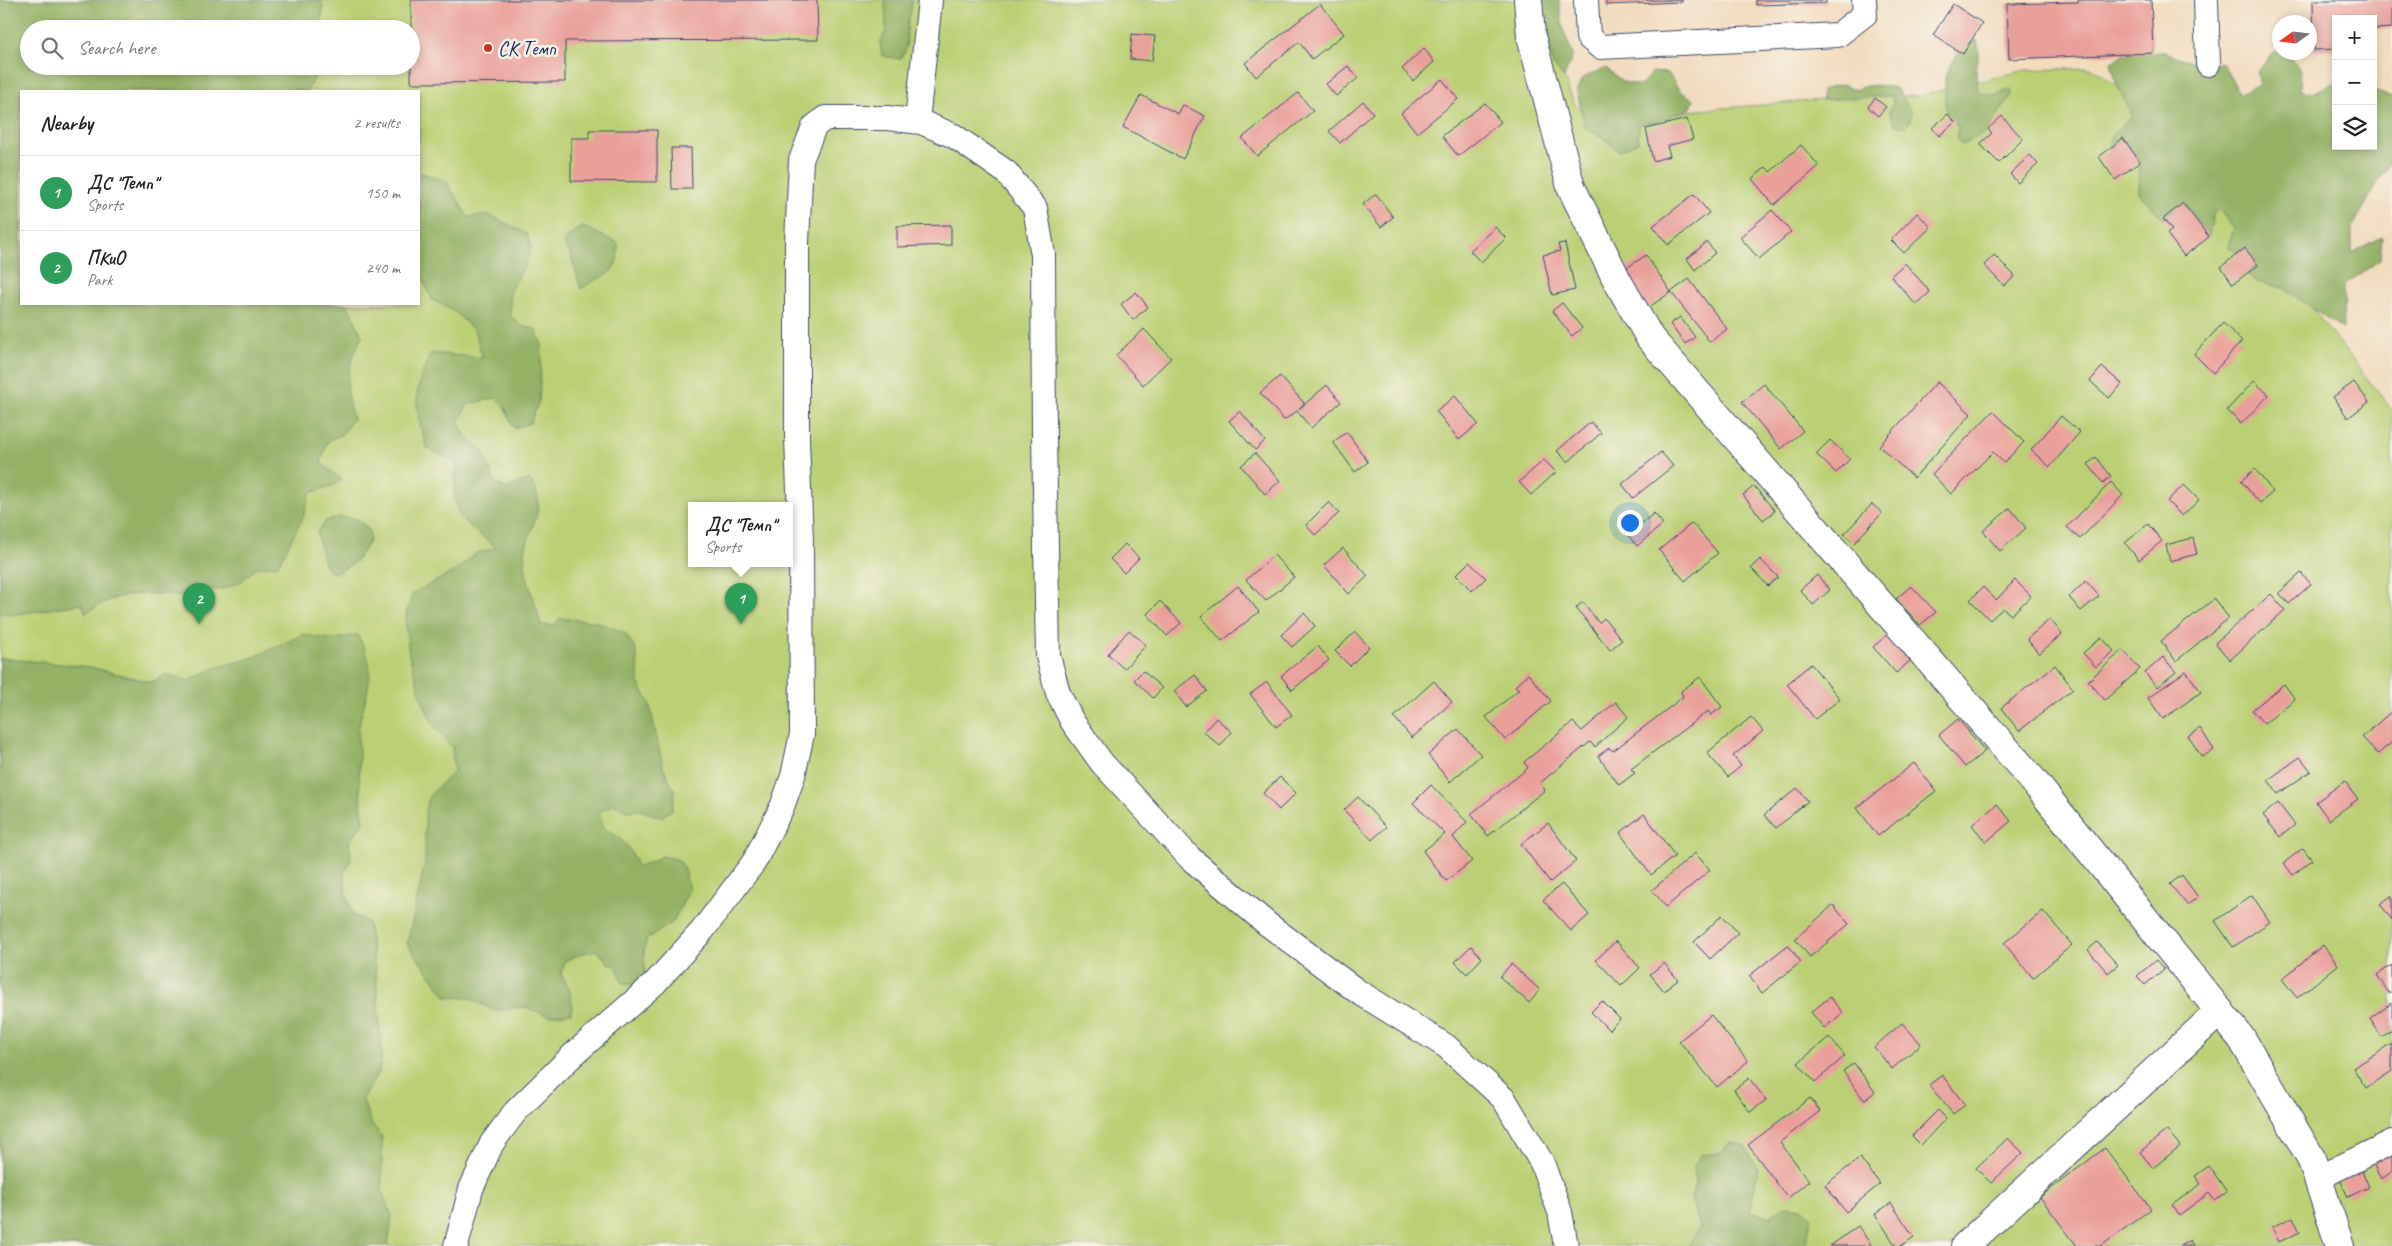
<!DOCTYPE html>
<html lang="en">
<head>
<meta charset="utf-8">
<style>
	:root { --surface:#fff; --page:#f6f6f6; --text:#222; --muted:#767676; --line:#e0e0e0; --accent:#2563eb }
	body { margin:0; font-family:Caveat,sans-serif; background:var(--page); color:var(--text) }
	.controls { position:absolute; right:15px; top:15px; display:grid; overflow:hidden; border-radius:0px; box-shadow:0 2px 8px #0003 }
	.controls button { width:45px; height:45px; display:grid; place-items:center; padding:0; border:0; border-bottom:1px solid var(--line); background:var(--surface); color:var(--text); font:25px sans-serif }
	.compass { position:absolute; left:2272px; top:15px; width:45px; height:45px; border-radius:50%; background:var(--surface); box-shadow:0 2px 8px #0003; rotate:256deg }
	.you { position:absolute; left:1629px; top:522px; width:18px; height:18px; margin:-12px; border:4px solid #fff; border-radius:50%; background:#1a73e8; box-shadow:0 0 0 8px #1a73e833 }
	.badge { display:grid; place-items:center; width:32px; height:32px; border-radius:50%; background:var(--accent); color:#fff; font-size:16px; font-weight:700 }
	.pin { position:absolute; translate:-50% -41px; filter:drop-shadow(0 1px 2px #0008) }
	.pin::after { content:''; position:absolute; top:26px; width:18px; height:15px; background:inherit; clip-path:polygon(0 0,100% 0,50% 100%) }
	.popup { position:absolute; left:688px; top:502px; width:105px; height:65px; box-sizing:border-box; display:grid; place-content:center; border-radius:0px; background:var(--surface); filter:drop-shadow(0 1px 4px #0005); font-size:16px; white-space:nowrap; color:var(--muted) }
	.popup b { font-size:19px; color:var(--text) }
	.popup::after { content:''; position:absolute; left:50%; top:100%; margin-left:-10px; border:10px solid transparent; border-top-color:var(--surface) }
	.list { margin:0; padding:0; list-style:none }
	h2 { display:flex; justify-content:space-between; align-items:center; height:65px; margin:0; padding:0 20px; font-size:21px }
	h2 small { font-size:16px; font-weight:400; color:var(--muted) }
	.list li { display:grid; grid-template-columns:32px 1fr auto; gap:15px; align-items:center; box-sizing:border-box; height:75px; padding:0 20px; border-top:1px solid var(--line) }
	.list b { display:block; font-size:19px; white-space:nowrap }
	.list p { margin:0; font-size:16px; white-space:nowrap; color:var(--muted) }
	.list em { font-size:16px; font-style:normal; color:var(--muted) }
	.icon { flex:none; width:28px; height:28px; fill:none; stroke:currentColor; stroke-width:2; stroke-linecap:round; stroke-linejoin:round }
	.map { position:relative; flex:none; width:2392px; height:1246px; overflow:hidden }
	.search { position:absolute; background:var(--surface); box-shadow:0 2px 8px #0003; left:20px; top:20px; width:400px; height:55px; display:flex; align-items:center; gap:12px; box-sizing:border-box; padding:0 18px; border-radius:28px; color:var(--muted); font-size:19px }
	.panel { position:absolute; background:var(--surface); box-shadow:0 2px 8px #0003; left:20px; top:90px; width:400px; height:215px; border-radius:0px }
	.map>svg:first-child { display:block }
	.green { fill:#bbd074; stroke:#6b8069; fill-rule:evenodd }
	.forest { fill:#94b266; stroke:#587062 }
	.building { fill:#e9a09a }
	.lines { fill:none; stroke-linecap:round; stroke-linejoin:round }
	.service-casing { stroke:#3b496c; stroke-width:26 }
	.minor-casing { stroke:#3b496c; stroke-width:30 }
	.service { stroke:#fff; stroke-width:24 }
	.minor { stroke:#fff; stroke-width:28 }
	.poi-dot { fill:#c8321e; stroke:#f7f3e8; stroke-width:2 }
	.labels { text-anchor:middle; stroke-width:5; stroke-linejoin:round; paint-order:stroke }
	.poi-label { font-size:20px; fill:#1b2f5e; stroke:#f7f3e8; text-anchor:start }
</style>
</head>
<body>
<div class="map">
<svg width="2392" height="1246" viewBox="0 0 2392 1246">
	<rect width="100%" height="100%" fill="#f7f3e8"/>
	<filter id="ink" filterUnits="userSpaceOnUse"><feTurbulence type="fractalNoise" baseFrequency=".02" numOctaves="2"/><feDisplacementMap in="SourceGraphic" scale="10" xChannelSelector="R" yChannelSelector="G"/><feConvolveMatrix kernelMatrix="1 2 1 2 8 2 1 2 1" color-interpolation-filters="sRGB"/></filter>
	<filter id="wash" filterUnits="userSpaceOnUse"><feTurbulence type="fractalNoise" baseFrequency=".0096" numOctaves="4" result="noise"/><feDisplacementMap in="SourceGraphic" scale="20" xChannelSelector="R" yChannelSelector="G"/><feGaussianBlur stdDeviation="1.12" result="paint"/><feColorMatrix in="noise" values="0 0 0 0 0 0 0 0 0 0 0 0 0 0 0 0 0 1.4 0 .05"/><feComposite in="paint" operator="in"/></filter>
	<g filter="url(#wash)">
		<rect width="100%" height="100%" fill="#f2dcbe"/>
		<path class="green" d="M0,0H1552L1553,65L1564,78L1574,103L1590,119L1859,97L1919,96L2026,70L2092,68L2157,112L2392,410V1246H0ZM29,29H411V66H29ZM21,91H419V304H21ZM692,505H790V563H692Z"/>
		<g class="forest">
			<path d="M0,0H321L323,9L320,29H29V66H312L318,70L307,91H21V304H347L362,336C347,368 343,386 353,419L342,434L327,442L321,463L342,480L334,485L310,493L303,517L278,565L257,567L240,582L223,589L202,591L194,601C171,592 133,591 110,600C101,603 93,609 86,613L82,604L11,615L0,612Z"/>
			<path d="M885,0H912C912,12 908,18 907,28C906,40 909,49 900,59L882,56L880,43L886,30Z"/>
			<path d="M1542,0H1559L1563,29L1573,55L1564,78L1553,65Z"/>
			<path d="M1977,40L1979,51L1976,71L1978,92L1995,96L2005,90H2011L2012,95L1985,133L1961,144L1956,139L1958,127L1948,114L1945,104V76L1961,48Z"/>
			<path d="M2276,51L2287,53L2301,70L2300,90L2313,93L2336,82V146H2373V91L2392,97V158L2352,228V253L2382,237L2380,260L2344,285L2343,329L2283,288L2257,282L2247,274L2258,265L2245,248L2238,253L2228,246L2234,229L2220,209L2213,214L2209,237L2184,203L2163,219L2139,193L2140,162L2124,139L2109,149L2112,135L2132,115L2117,85L2111,62L2125,54L2164,52L2188,61L2208,64L2222,63L2240,94L2260,85L2257,72Z"/>
			<path d="M1606,68L1623,82L1641,86L1652,72L1668,73L1679,90L1694,100L1691,108L1658,121L1639,125L1638,142L1619,151L1601,136L1585,128L1577,91L1584,77Z"/>
			<path d="M1843,84L1856,90C1869,83 1882,85 1896,88L1911,111L1910,122L1904,127L1895,125L1889,110L1893,104L1892,96L1822,100V90Z"/>
			<path d="M422,173L447,182L468,217L489,215L527,234L531,248L524,268L510,290V315L521,326L535,329L542,345L539,401L530,423L514,428L504,406L496,398L468,404L458,422L466,437L482,449L495,482L507,489L522,481L530,480C551,508 525,529 525,557C524,579 536,603 541,625L554,626L560,618L597,622L624,632L636,650L640,687L649,702L663,767L675,792L672,810L661,817L639,810L625,811L614,804L599,812L603,828C624,839 628,844 637,866L649,863L662,856L679,860L684,869L689,890L673,922L647,939L644,951L645,974L636,986L622,982L616,965L609,964L597,950L580,954L565,961L561,974C569,987 574,997 571,1013L549,1016L525,1007L494,1011L470,998L447,997L407,944L425,863V812L429,796L454,771L452,747L434,726L423,702L409,655L405,619L412,594L455,571L477,553L496,548L460,518L454,496L457,463L427,448C414,408 412,393 431,353L483,358L474,330L454,311L432,300L419,269V175Z"/>
			<path d="M583,227L618,243C620,278 602,273 581,289L571,255L564,243L570,234Z"/>
			<path d="M340,517L357,519L369,530L370,540L356,561L337,573L329,571L324,563L317,532L326,521Z"/>
			<path d="M304,634C322,640 339,641 357,634C380,672 366,688 359,726C357,735 359,744 359,753C359,777 360,799 364,822L349,842L351,860L344,874L346,893L353,914L368,923L376,975L382,1057L378,1073L362,1099L372,1125L382,1136V1192L392,1216L388,1246H0V658L90,667L151,682L168,674L187,681L215,668L252,658Z"/>
			<path d="M1730,1143L1744,1145L1758,1169L1750,1211L1769,1217L1785,1206L1802,1208L1812,1217L1805,1246H1688L1700,1227L1691,1198L1696,1179L1693,1166L1701,1155L1721,1153Z"/>
		</g>
		<g id="blocks">
			<g class="building">
				<path d="M411,0H817L818,40L565,41V82L411,83Z"/>
				<path d="M1606,0H1682V2L1606,5Z"/>
				<path d="M1756,0H1826V3L1756,5Z"/>
				<path d="M2078,0H2151L2153,53L2009,59L2007,4L2078,2Z"/>
				<path d="M2313,0H2392V28L2373,29V19H2336V49L2314,50Z"/>
				<path d="M1320,4L1344,34L1312,59L1299,42L1256,77L1245,63Z"/>
				<path d="M1953,4L1982,23L1963,54L1933,35Z"/>
				<path d="M1132,34L1155,36L1152,61L1130,59Z"/>
				<path d="M1424,48L1434,62L1413,81L1402,69Z"/>
				<path d="M1348,66L1358,78L1336,96L1326,84Z"/>
				<path d="M1442,79L1458,99L1417,133L1401,113Z"/>
				<path d="M1298,93L1313,111L1257,156L1242,138Z"/>
				<path d="M1141,95L1178,114L1183,105L1205,116L1183,159L1123,127Z"/>
				<path d="M1875,98L1886,107L1878,116L1868,107Z"/>
				<path d="M1363,101L1373,113L1340,143L1329,131Z"/>
				<path d="M1485,103L1501,122L1458,156L1442,136Z"/>
				<path d="M1948,114L1955,122L1939,136L1932,128Z"/>
				<path d="M2002,116L2023,139L1999,163L1980,144L1992,133L1988,129Z"/>
				<path d="M1687,119L1693,139L1667,146L1670,156L1653,161L1646,129Z"/>
				<path d="M589,130H657V182L571,181V138H589Z"/>
				<path d="M2123,138L2140,162L2115,180L2099,157Z"/>
				<path d="M1801,145L1819,166L1774,205L1752,179L1766,167L1770,172Z"/>
				<path d="M671,148H691L692,189H672Z"/>
				<path d="M2030,155L2038,164L2018,183L2010,174Z"/>
				<path d="M1376,194L1393,217L1381,227L1363,204Z"/>
				<path d="M1694,194L1709,213L1668,245L1653,226Z"/>
				<path d="M2183,203L2209,237L2184,256L2167,234L2172,230L2163,219Z"/>
				<path d="M1772,210L1791,232L1759,259L1740,237Z"/>
				<path d="M1917,213L1931,227L1904,253L1891,240Z"/>
				<path d="M951,225V245L897,247V226Z"/>
				<path d="M1495,227L1506,238L1481,262L1470,251Z"/>
				<path d="M1707,242L1715,253L1695,270L1687,259Z"/>
				<path d="M1565,243L1575,290L1552,295L1543,255L1560,251L1558,244Z"/>
				<path d="M2245,248L2258,265L2233,284L2221,267Z"/>
				<path d="M1646,255L1671,292L1642,312L1616,275Z"/>
				<path d="M1994,255L2015,276L2004,286L1984,265Z"/>
				<path d="M1905,263L1930,292L1916,305L1891,276Z"/>
				<path d="M1689,279L1727,329L1710,342L1671,292Z"/>
				<path d="M1136,292L1148,307L1133,320L1121,304Z"/>
				<path d="M1562,303L1582,328L1572,336L1552,311Z"/>
				<path d="M1680,317L1695,337L1685,344L1670,324Z"/>
				<path d="M2223,323L2242,341L2213,373L2194,354Z"/>
				<path d="M1144,329L1171,358L1143,385L1116,355Z"/>
				<path d="M2102,367L2122,384L2109,398L2090,381Z"/>
				<path d="M1280,376L1304,403L1299,409L1327,385L1341,402L1311,428L1297,411L1284,420L1260,393Z"/>
				<path d="M2254,381L2269,395L2241,424L2227,410Z"/>
				<path d="M1937,382L1971,414L1914,478L1879,446Z"/>
				<path d="M2354,382L2369,402L2348,418L2333,397Z"/>
				<path d="M1764,384L1803,431L1781,449L1742,402Z"/>
				<path d="M1455,396L1478,424L1459,440L1436,411Z"/>
				<path d="M1240,411L1265,441L1255,450L1229,421Z"/>
				<path d="M1993,411L2024,442L2004,463L1993,452L1951,494L1932,474Z"/>
				<path d="M2061,416L2080,432L2050,467L2031,450Z"/>
				<path d="M1591,422L1601,433L1568,462L1557,451Z"/>
				<path d="M1347,432L1368,462L1355,472L1333,442Z"/>
				<path d="M1830,440L1850,459L1836,473L1816,454Z"/>
				<path d="M1661,452L1673,466L1633,498L1622,484Z"/>
				<path d="M1255,453L1280,481L1265,494L1241,466Z"/>
				<path d="M2096,457L2111,476L2103,483L2088,464Z"/>
				<path d="M1544,460L1556,472L1531,495L1519,482Z"/>
				<path d="M2255,469L2273,492L2260,503L2241,481Z"/>
				<path d="M2111,482L2123,495L2080,539L2067,527Z"/>
				<path d="M2184,485L2199,500L2182,516L2167,501Z"/>
				<path d="M1754,486L1775,511L1763,520L1743,495Z"/>
				<path d="M1329,502L1339,513L1315,535L1306,525Z"/>
				<path d="M1872,504L1882,513L1854,543L1844,534Z"/>
				<path d="M2010,508L2026,528L2000,551L1983,531Z"/>
				<path d="M1654,513L1663,524L1637,546L1628,535Z"/>
				<path d="M1692,523L1718,553L1685,581L1659,550Z"/>
				<path d="M2148,524L2162,541L2139,560L2125,543Z"/>
				<path d="M2193,538L2197,554L2170,561L2166,545Z"/>
				<path d="M1125,544L1139,558L1124,573L1110,559Z"/>
				<path d="M1343,548L1368,576L1349,594L1324,565Z"/>
				<path d="M1274,555L1294,577L1266,601L1246,580Z"/>
				<path d="M1760,559L1778,577L1768,586L1751,568Z"/>
				<path d="M1469,562L1486,578L1472,591L1456,575Z"/>
				<path d="M2301,573L2311,584L2289,604L2279,593Z"/>
				<path d="M1817,575L1830,590L1813,605L1800,590Z"/>
				<path d="M2015,580L2031,596L2011,615L2003,608L1990,620L1970,600L1983,587L1996,600Z"/>
				<path d="M2086,581L2099,596L2081,611L2069,597Z"/>
				<path d="M1238,586L1259,612L1222,641L1201,616Z"/>
				<path d="M1911,586L1936,612L1920,625L1896,599Z"/>
				<path d="M2271,594L2285,610L2230,660L2215,643Z"/>
				<path d="M2214,599L2229,618L2176,661L2161,641Z"/>
				<path d="M1160,601L1181,623L1167,636L1147,614Z"/>
				<path d="M1583,602L1599,623L1604,618L1622,640L1610,650L1576,608Z"/>
				<path d="M1304,613L1315,626L1292,647L1281,635Z"/>
				<path d="M2050,619L2062,634L2039,654L2027,639Z"/>
				<path d="M1129,630L1146,645L1124,669L1108,654Z"/>
				<path d="M1355,632L1369,647L1350,666L1335,651Z"/>
				<path d="M1889,633L1912,659L1896,673L1873,647Z"/>
				<path d="M2101,637L2114,651L2096,667L2083,653Z"/>
				<path d="M1318,646L1329,660L1292,690L1281,676Z"/>
				<path d="M2123,650L2140,669L2105,700L2088,681Z"/>
				<path d="M2163,657L2176,672L2157,687L2145,673Z"/>
				<path d="M1811,664L1840,699L1815,719L1787,684Z"/>
				<path d="M2055,665L2073,689L2019,731L2001,708Z"/>
				<path d="M1143,671L1162,688L1153,698L1134,680Z"/>
				<path d="M2186,671L2201,692L2163,719L2148,698Z"/>
				<path d="M1528,674L1551,701L1505,740L1486,717L1519,689L1515,686Z"/>
				<path d="M1195,675L1207,691L1186,707L1174,691Z"/>
				<path d="M1700,677L1722,707L1711,715L1708,711L1631,769L1635,773L1619,785L1598,756L1609,748L1613,751L1683,697L1681,691Z"/>
				<path d="M1434,681L1452,702L1412,738L1394,717Z"/>
				<path d="M1267,682L1292,715L1276,727L1250,694Z"/>
				<path d="M2284,684L2295,699L2264,724L2252,710Z"/>
				<path d="M1616,702L1628,717L1595,747L1590,742L1540,783L1545,790L1488,836L1471,814L1528,768L1524,762L1573,722L1582,731Z"/>
				<path d="M2392,711V742L2378,754L2362,737Z"/>
				<path d="M1751,717L1763,731L1733,756L1741,766L1728,777L1707,753Z"/>
				<path d="M1216,718L1232,732L1220,746L1204,732Z"/>
				<path d="M1958,719L1985,751L1965,767L1939,735Z"/>
				<path d="M2200,728L2214,750L2202,757L2188,736Z"/>
				<path d="M1458,729L1481,755L1450,782L1428,755Z"/>
				<path d="M2300,757L2311,771L2278,794L2268,780Z"/>
				<path d="M1914,763L1936,791L1878,836L1857,808Z"/>
				<path d="M1280,777L1296,793L1279,810L1263,793Z"/>
				<path d="M2345,781L2358,799L2329,820L2316,802Z"/>
				<path d="M1431,785L1467,822L1453,837L1472,861L1446,881L1423,851L1445,834L1413,803Z"/>
				<path d="M1797,788L1808,801L1776,828L1764,815Z"/>
				<path d="M1358,797L1386,827L1372,840L1344,810Z"/>
				<path d="M2278,803L2295,825L2280,837L2263,815Z"/>
				<path d="M1997,804L2011,821L1986,842L1972,825Z"/>
				<path d="M1644,814L1675,856L1651,875L1620,833Z"/>
				<path d="M1548,823L1576,861L1550,882L1521,844Z"/>
				<path d="M2303,848L2312,860L2293,875L2284,863Z"/>
				<path d="M1695,853L1710,870L1666,907L1652,890Z"/>
				<path d="M2182,875L2198,897L2187,905L2170,884Z"/>
				<path d="M1562,884L1589,915L1571,931L1543,900Z"/>
				<path d="M2252,895L2270,922L2233,947L2215,921Z"/>
				<path d="M2391,896L2392,897V920L2380,904Z"/>
				<path d="M1833,905L1849,924L1810,957L1795,939Z"/>
				<path d="M2043,911L2072,945L2033,978L2004,943Z"/>
				<path d="M1722,915L1738,933L1710,959L1694,942Z"/>
				<path d="M1616,941L1640,968L1621,986L1596,960Z"/>
				<path d="M2097,942L2118,965L2108,973L2088,950Z"/>
				<path d="M1788,945L1801,962L1762,993L1749,976Z"/>
				<path d="M2323,945L2338,965L2297,998L2282,979Z"/>
				<path d="M1471,946L1482,958L1467,974L1455,962Z"/>
				<path d="M2156,960L2164,969L2145,985L2137,976Z"/>
				<path d="M1664,963L1678,980L1664,991L1650,974Z"/>
				<path d="M1511,964L1540,990L1529,1003L1500,977Z"/>
				<path d="M2392,965V991L2389,993L2377,975Z"/>
				<path d="M1830,997L1843,1013L1824,1028L1811,1012Z"/>
				<path d="M1602,1001L1620,1019L1609,1030L1591,1012Z"/>
				<path d="M2392,1003V1030L2382,1037L2370,1019Z"/>
				<path d="M1711,1015L1748,1061L1717,1087L1679,1041Z"/>
				<path d="M1902,1023L1921,1044L1892,1069L1874,1047Z"/>
				<path d="M1829,1037L1845,1056L1815,1082L1798,1063Z"/>
				<path d="M2392,1044V1071L2366,1088L2353,1068Z"/>
				<path d="M1854,1063L1875,1092L1864,1100L1843,1071Z"/>
				<path d="M1942,1075L1965,1105L1953,1114L1929,1085Z"/>
				<path d="M1749,1078L1766,1100L1750,1112L1734,1090Z"/>
				<path d="M1810,1098L1820,1111L1780,1142L1809,1181L1788,1198L1748,1145Z"/>
				<path d="M1938,1110L1946,1118L1921,1145L1912,1136Z"/>
				<path d="M2167,1130L2180,1146L2153,1168L2140,1152Z"/>
				<path d="M2008,1138L2023,1153L1991,1183L1976,1168Z"/>
				<path d="M2105,1148L2151,1209L2101,1246H2077L2040,1197Z"/>
				<path d="M2392,1149V1172L2381,1179L2371,1160Z"/>
				<path d="M1860,1158L1880,1184L1846,1212L1825,1185Z"/>
				<path d="M2209,1166L2227,1192L2215,1201L2209,1193L2179,1215L2172,1205L2201,1184L2195,1176Z"/>
				<path d="M2360,1166L2369,1187L2348,1197L2338,1175Z"/>
				<path d="M1891,1203L1914,1237L1901,1246H1896L1875,1214Z"/>
				<path d="M2293,1217L2300,1232L2279,1242L2272,1227Z"/>
				<path d="M1858,1226L1872,1246H1830Z"/>
				<path d="M2190,1240L2193,1246H2180Z"/>
			</g>
		</g>
	</g>
	<g filter="url(#ink)">
		<use href="#blocks" fill-opacity="0" stroke="#3b496c" stroke-width="1"/>
		<g class="lines">
			<defs>
				<g id="service">
					<path d="M1586,0L1588,37L1600,47L1838,35L1865,14L1864,0"/>
					<path d="M2206,0L2208,64"/>
					<path d="M917,121L930,0"/>
					<path d="M2318,1178L2392,1142"/>
					<path d="M456,1246L471,1189L492,1143L515,1112L574,1054L655,983L702,931L754,862L782,807L793,776L802,734L801,540L797,440V242L801,160L814,127L825,118H887L921,122L954,136L1006,172L1035,208L1043,255L1044,436L1048,656L1058,693L1072,721L1102,763L1190,858L1266,923L1357,991L1446,1046L1504,1099L1542,1163L1560,1212L1566,1246"/>
				</g>
				<g id="minor">
					<path d="M1528,0L1531,36L1571,187L1618,282L1650,338L2032,779L2242,1039L2311,1158L2340,1246"/>
					<path d="M1965,1246L2220,1011"/>
				</g>
			</defs>
			<use href="#service" class="service-casing"/>
			<use href="#minor" class="minor-casing"/>
			<use href="#service" class="service"/>
			<use href="#minor" class="minor"/>
		</g>
	</g>
	<circle class="poi-dot" cx="488" cy="48" r="5"/>
	<g class="labels">
		<g class="poi-label">
			<text x="498" y="55">СК Темп</text>
		</g>
	</g>
</svg>
<div class="controls">
<button>+</button>
<button>−</button>
<button><svg class="icon" aria-label="layers" viewBox="0 0 24 24"><path d="M12 4l9 5-9 5-9-5zM3 14l9 5 9-5"/></svg></button>
</div>
<svg class="compass" viewBox="-18 -18 36 36"><path d="M0-13l5 13h-10z" fill="#e53935"/><path d="M0 13l5-13h-10z" fill="#767676"/></svg>
<div class="you"></div>
<div class="pin badge" style="left:741px;top:624px;background:#2e9e5b">1</div>
<div class="popup"><b>ДС &quot;Темп&quot;</b>Sports</div>
<div class="pin badge" style="left:199px;top:624px;background:#2e9e5b">2</div>
<div class="search"><svg class="icon" aria-label="search" viewBox="0 0 24 24"><circle cx="10" cy="10" r="6"/><path d="M15 15l6 6"/></svg>Search here</div>
<section class="panel">
<h2>Nearby<small>2 results</small></h2>
<ul class="list">
<li><span class="badge" style="background:#2e9e5b">1</span><div><b>ДС &quot;Темп&quot;</b><p>Sports</p></div><em>150 m</em></li>
<li><span class="badge" style="background:#2e9e5b">2</span><div><b>ПКиО</b><p>Park</p></div><em>240 m</em></li>
</ul>
</section>
</div>
</body>
</html>
